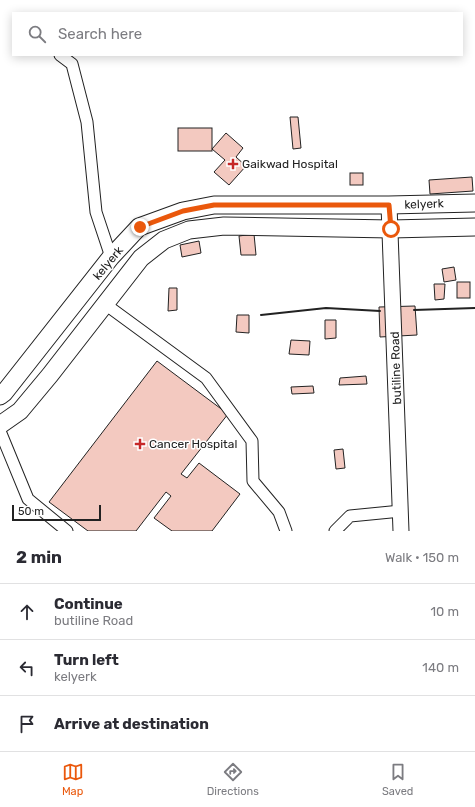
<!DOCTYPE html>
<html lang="en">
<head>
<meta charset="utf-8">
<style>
	:root { --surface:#fff; --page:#f7f7f7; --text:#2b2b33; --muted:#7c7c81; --line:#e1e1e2; --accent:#ea580c }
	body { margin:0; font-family:Rubik,sans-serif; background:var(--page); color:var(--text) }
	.scale { position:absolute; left:12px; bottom:10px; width:89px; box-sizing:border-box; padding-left:4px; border:2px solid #222; border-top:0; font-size:11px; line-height:14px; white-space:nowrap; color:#222; -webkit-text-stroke:3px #fff; paint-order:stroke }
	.stop { position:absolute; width:12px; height:12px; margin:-9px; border:3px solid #ea580c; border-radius:50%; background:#fff }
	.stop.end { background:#ea580c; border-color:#fff; box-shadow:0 1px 4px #0008 }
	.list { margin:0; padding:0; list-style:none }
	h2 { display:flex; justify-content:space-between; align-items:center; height:52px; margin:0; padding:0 16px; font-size:17px }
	h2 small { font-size:13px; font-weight:400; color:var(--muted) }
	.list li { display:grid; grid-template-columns:26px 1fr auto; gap:12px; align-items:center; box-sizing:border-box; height:56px; padding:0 16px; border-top:1px solid var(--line) }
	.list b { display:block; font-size:15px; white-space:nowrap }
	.list p { margin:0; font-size:13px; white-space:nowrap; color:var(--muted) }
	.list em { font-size:13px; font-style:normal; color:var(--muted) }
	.icon { flex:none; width:22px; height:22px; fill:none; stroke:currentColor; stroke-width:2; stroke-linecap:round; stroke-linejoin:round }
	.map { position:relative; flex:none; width:475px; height:531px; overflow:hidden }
	.search { position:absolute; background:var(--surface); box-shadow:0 2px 10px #0003; left:12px; right:12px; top:12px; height:44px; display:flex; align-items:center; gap:10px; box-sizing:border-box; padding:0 14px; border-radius:0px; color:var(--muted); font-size:15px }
	.sheet { height:220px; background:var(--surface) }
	nav { display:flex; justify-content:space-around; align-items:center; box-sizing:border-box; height:56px; border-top:1px solid var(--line); background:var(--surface); font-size:11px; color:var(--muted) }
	nav a { display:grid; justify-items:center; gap:2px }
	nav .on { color:var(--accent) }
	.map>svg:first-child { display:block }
	.building { fill:#f3c9c0; stroke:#222 }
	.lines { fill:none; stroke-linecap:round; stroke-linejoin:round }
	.street-casing { stroke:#222; stroke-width:13 }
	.secondary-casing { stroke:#222; stroke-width:17 }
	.primary-casing { stroke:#222; stroke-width:19 }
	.street { stroke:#fff; stroke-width:11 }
	.secondary { stroke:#fff; stroke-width:15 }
	.primary { stroke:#fff; stroke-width:17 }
	.wall { stroke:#222; stroke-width:2 }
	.route { stroke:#ea580c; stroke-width:5 }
	.poi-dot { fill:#c62828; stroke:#fff; stroke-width:1.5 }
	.labels { text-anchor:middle; stroke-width:3; stroke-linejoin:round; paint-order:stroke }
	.poi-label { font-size:12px; fill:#222; stroke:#fff; text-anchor:start }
	.street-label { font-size:12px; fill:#222; stroke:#fff }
</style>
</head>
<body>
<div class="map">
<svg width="475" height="531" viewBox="0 0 475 531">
	<rect width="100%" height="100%" fill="#fff"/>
	<g class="building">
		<path d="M290,117H298L301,148L293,149Z"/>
		<rect x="178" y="128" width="34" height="23"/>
		<path d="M226,133L243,148L236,157L246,166L229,185L214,172L225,160L212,149Z"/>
		<rect x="350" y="173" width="13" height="12"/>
		<path d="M472,177L473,191L430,194L429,180Z"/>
		<path d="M254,234L256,255H241L239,236Z"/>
		<path d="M199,241L201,253L182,257L180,245Z"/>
		<path d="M454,267L456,280L444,282L442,269Z"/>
		<rect x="457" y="282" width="13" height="16"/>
		<path d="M434,284H445L444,299L435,300Z"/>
		<path d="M169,288H177V310L168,311Z"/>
		<path d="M415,306L417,335L380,337L379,307Z"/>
		<path d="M237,315H249V333L236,332Z"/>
		<path d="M325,320H336V338L325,339Z"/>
		<path d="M291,340L310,341L309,355L289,354Z"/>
		<path d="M157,361L228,414L181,474L187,478L199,463L240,494L212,531H172L154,518L171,496L166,492L136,531H88L49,502Z"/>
		<path d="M366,376L367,384L339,385L340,378Z"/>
		<path d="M313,386L314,393L292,394L291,387Z"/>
		<path d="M343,449L345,468L336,469L334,450Z"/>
	</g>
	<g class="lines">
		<defs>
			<g id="street">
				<path d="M60,55L72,64L87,122L96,212L111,257"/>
				<path d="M105,304L206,378L252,441L253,481L279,512L286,531"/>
				<path d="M0,431L28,499L67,531"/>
				<path d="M335,531L350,516L401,511"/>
			</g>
			<path id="secondary" d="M389,205L401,531"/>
			<g id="primary">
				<path d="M0,396L4,393L111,257L139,227L183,211L214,205H389L475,203"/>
				<path d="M0,425L20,411L50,375L141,258L164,240L189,230L224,226L391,229L475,227"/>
			</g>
		</defs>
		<use href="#street" class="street-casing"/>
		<use href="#secondary" class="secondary-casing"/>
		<use href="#primary" class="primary-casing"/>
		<use href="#street" class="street"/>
		<use href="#secondary" class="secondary"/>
		<use href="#primary" class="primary"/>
		<g class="wall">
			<path d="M414,310L475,308"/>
			<path d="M261,315L326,308L380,311"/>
		</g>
	</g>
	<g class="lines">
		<path class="route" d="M140,227L183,211L214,205H389L391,229"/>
	</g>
	<g class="poi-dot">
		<path d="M231 158h4v4h4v4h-4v4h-4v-4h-4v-4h4z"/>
		<path d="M138 438h4v4h4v4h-4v4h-4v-4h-4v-4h4z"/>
	</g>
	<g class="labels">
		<g class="poi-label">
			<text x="242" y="168">Gaikwad Hospital</text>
			<text x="149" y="448">Cancer Hospital</text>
		</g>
		<g class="street-label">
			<text transform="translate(424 204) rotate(-2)" y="4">kelyerk</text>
			<text transform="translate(108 263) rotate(-50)" y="4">kelyerk</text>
			<text transform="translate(396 368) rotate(-92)" y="4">butiline Road</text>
		</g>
	</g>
</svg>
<div class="scale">50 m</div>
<div class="stop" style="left:391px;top:229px"></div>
<div class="stop end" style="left:140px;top:227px"></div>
<div class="search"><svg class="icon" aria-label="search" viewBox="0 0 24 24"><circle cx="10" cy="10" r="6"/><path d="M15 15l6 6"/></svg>Search here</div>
</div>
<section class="sheet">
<h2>2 min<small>Walk · 150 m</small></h2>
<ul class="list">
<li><svg class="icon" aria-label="ahead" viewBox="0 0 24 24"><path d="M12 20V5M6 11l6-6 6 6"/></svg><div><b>Continue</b><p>butiline Road</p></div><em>10 m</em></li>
<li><svg class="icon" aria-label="left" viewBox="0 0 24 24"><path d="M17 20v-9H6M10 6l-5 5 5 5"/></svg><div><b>Turn left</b><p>kelyerk</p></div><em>140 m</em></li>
<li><svg class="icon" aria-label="arrive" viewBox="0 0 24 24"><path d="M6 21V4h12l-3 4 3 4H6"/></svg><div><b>Arrive at destination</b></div></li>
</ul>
</section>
<nav>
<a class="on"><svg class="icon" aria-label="map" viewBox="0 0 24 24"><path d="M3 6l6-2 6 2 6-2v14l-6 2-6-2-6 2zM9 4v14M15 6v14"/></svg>Map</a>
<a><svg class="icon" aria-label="directions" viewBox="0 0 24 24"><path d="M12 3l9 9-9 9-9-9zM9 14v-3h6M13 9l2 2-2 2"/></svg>Directions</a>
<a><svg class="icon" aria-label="saved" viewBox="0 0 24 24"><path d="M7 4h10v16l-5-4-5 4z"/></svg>Saved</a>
</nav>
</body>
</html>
